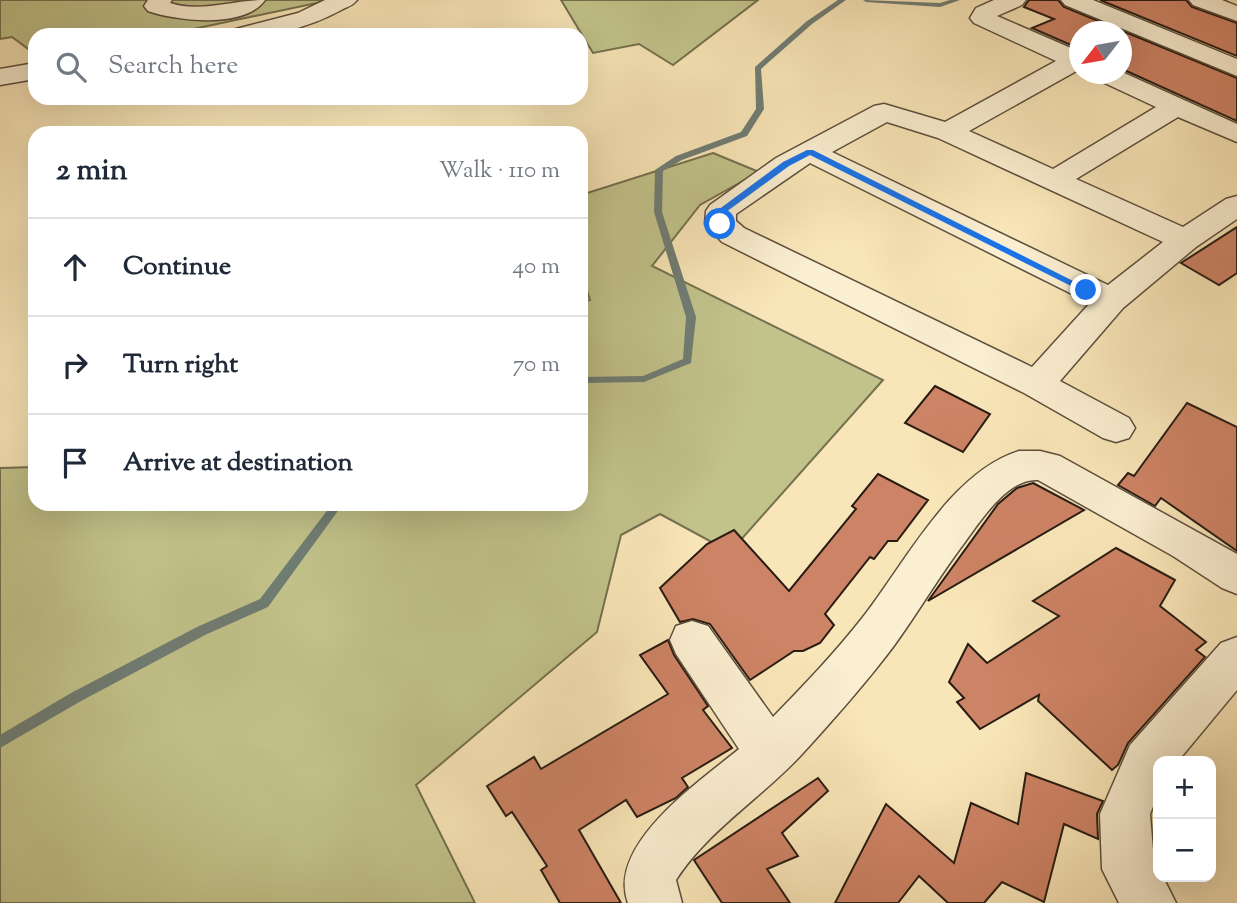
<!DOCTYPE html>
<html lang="en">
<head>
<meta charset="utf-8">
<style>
	:root { --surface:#fff; --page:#f2f2f3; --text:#1f2937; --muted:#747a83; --line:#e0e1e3 }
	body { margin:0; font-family:"Sorts Mill Goudy",serif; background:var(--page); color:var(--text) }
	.controls { position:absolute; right:21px; bottom:21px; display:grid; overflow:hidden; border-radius:14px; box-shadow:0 7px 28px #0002 }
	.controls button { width:63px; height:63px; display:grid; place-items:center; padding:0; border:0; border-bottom:2px solid var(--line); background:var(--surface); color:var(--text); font:35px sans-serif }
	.compass { position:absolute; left:1069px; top:21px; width:63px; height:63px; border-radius:50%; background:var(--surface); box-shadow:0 7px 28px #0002; rotate:239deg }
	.stop { position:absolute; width:21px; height:21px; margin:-16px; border:5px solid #1a73e8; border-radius:50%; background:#fff }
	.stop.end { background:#1a73e8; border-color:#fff; box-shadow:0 2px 7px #0008 }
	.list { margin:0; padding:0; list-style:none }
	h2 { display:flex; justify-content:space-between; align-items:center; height:91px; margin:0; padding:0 28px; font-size:30px }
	h2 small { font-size:23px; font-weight:400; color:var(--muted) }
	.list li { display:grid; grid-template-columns:46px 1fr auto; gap:21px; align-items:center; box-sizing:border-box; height:98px; padding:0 28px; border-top:2px solid var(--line) }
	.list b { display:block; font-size:26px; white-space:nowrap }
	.list em { font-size:23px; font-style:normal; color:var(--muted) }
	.icon { flex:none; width:38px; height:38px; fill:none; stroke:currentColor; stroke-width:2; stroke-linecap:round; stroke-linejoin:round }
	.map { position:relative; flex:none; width:1237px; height:903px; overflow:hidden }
	.search { position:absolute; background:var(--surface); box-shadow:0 7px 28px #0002; left:28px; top:28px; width:560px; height:77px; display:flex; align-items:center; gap:18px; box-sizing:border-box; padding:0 24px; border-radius:21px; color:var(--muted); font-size:26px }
	.panel { position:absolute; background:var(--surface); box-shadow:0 7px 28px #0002; left:28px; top:126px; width:560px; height:385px; border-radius:21px }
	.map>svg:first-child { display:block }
	.green { fill:#c2c38b; stroke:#75704e; stroke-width:2 }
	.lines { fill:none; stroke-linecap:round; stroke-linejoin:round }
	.stream { fill:#6f7d74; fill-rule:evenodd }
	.building { fill:#cd8365; stroke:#281c12; stroke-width:2 }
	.street-casing { stroke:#5c4e3c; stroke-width:3 }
	.street { fill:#fbefd1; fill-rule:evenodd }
	.route { fill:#1a73e8 }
</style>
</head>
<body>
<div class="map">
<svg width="1237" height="903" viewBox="0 0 1237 903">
	<rect width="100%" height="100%" fill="#f9e6b8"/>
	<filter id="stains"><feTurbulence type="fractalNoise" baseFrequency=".00286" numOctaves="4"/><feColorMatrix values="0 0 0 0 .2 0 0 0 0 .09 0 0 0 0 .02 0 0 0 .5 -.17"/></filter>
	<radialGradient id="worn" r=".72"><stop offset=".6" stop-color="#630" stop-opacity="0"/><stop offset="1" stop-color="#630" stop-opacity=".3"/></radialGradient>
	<g class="green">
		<path d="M0,0H331L165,35H35V54L12,37L0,39Z"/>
		<path d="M561,0H758L673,65L639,44L593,53Z"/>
		<path d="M713,153L759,172L700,205L652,266L883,380L730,552L660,514L621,535L597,632L416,785L475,903H0V468L35,467V504H581V302L590,300L581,271V195Z"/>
	</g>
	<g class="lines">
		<g class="stream">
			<path d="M838,0H846L812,24L761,69L764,109L747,136L682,160L663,171L662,212L696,317L691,363L644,382L581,383V377L643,376L683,359L686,317L654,212L655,170L676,156L741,132L756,109L755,67L807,21Z"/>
			<path d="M863,0L940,3L950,0H960L940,7L866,2Z"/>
			<path d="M332,504H343L268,607L205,635L81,701L0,748V735L71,693L197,627L260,599Z"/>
		</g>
	</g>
	<g class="building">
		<path d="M1029,0H1058L1064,7L1237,78V121L1122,69V32H1080V49L1032,28L1054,19L1024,7Z"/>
		<path d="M1100,0H1186L1192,7L1237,23V56Z"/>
		<path d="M1237,227V273L1219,285L1181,263Z"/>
		<path d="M935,386L990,414L963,452L905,423Z"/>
		<path d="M1187,403L1237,427V551L1161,498L1155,506L1118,485L1128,473L1134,476Z"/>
		<path d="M878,474L928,500L897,541H888L874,559L870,557L825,614L834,625L820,643L803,651H794L750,680L710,624L693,619L680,622L660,588L707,544L734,530L789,591L856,509L852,506Z"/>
		<path d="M1033,483L1084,510L928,601L998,504L1017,488Z"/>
		<path d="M1116,548L1175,580L1160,606L1206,642L1196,650L1205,657L1128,743L1118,765L1112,770L1038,701L1039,695L980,729L957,702L964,698L949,682L968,644L987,663L1059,616L1033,601Z"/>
		<path d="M668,640L674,655L708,706L703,710L732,748L682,778L688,787L676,798L637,817L626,800L579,830L621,903H560L541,870L547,866L512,812L506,816L487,786L534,757L541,769L668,694L640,655Z"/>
		<path d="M1026,773L1103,801L1097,814L1098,839L1064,824L1044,902L1002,882L984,903H948L919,876L898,903H835L886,804L954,863L971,803L1018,824Z"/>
		<path d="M818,778L828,791L782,833L798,856L767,869L790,903H722L694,860Z"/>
	</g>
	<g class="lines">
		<defs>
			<g id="street">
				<path d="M148,0H172L170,3C200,13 233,0 265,0C245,29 176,21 148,11L144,6Z"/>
				<path d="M325,0H357C352,6 349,6 343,9C303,31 274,35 229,35L232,30L298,13Z"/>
				<path d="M994,0H1026L1022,5L997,16L1080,52V69L969,131L1053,169L1156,107L1096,79L1092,74L1122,72L1237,124V142L1178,117L1076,179L1183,227L1226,199L1237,196V219L1196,247L1123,308L1060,381L1129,418L1135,428L1129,438L1116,442L1103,438L1024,393L722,242L705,224L706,211L710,205L776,158L874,106L884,104L945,122L1056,61L974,23L970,18L976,8ZM887,122L938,138L1163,242L1108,285L832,152ZM810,163L1090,303L1032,367L744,228L736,221V214Z"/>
				<path d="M1061,0H1093L1237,59V76L1065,5Z"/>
				<path d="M1189,0H1222L1237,6V21L1193,5Z"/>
				<path d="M35,63V79L0,85V69Z"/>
				<path d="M1019,451H1040L1060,456L1237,554V594L1222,588L1173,556L1038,480C1008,478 981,520 965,542C939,576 918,613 893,647C865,684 834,719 803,753C763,797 709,829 676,880L682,903H628C606,845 700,781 739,749L676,654L670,640L676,626L692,621L708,626L773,717C804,685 835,653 863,617C906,562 950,473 1019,451Z"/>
				<path d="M1237,637V690L1178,761H1158V794L1150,814L1154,862L1158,877H1163L1176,903H1119L1102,869L1100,814L1130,745L1221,643Z"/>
			</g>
		</defs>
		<use href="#street" class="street-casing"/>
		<use href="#street" class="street"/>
	</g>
	<path class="route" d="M807,150H813L1091,290L1083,292L810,155L789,166L726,212L725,224L717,226L718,210L783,162Z"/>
	<rect width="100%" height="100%" filter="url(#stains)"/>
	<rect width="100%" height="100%" fill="url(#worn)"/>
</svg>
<div class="controls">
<button>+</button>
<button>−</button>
</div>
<svg class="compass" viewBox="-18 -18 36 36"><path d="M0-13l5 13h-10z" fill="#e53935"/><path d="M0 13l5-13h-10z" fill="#747a83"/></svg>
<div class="stop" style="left:720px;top:224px"></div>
<div class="stop end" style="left:1086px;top:290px"></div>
<div class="search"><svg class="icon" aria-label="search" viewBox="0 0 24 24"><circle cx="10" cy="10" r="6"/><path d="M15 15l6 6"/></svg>Search here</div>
<section class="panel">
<h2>2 min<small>Walk · 110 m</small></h2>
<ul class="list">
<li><svg class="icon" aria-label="ahead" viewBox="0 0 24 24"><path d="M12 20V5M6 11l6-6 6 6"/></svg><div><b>Continue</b></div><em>40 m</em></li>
<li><svg class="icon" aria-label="right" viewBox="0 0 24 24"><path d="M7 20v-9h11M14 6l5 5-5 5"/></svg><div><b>Turn right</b></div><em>70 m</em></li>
<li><svg class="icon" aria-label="arrive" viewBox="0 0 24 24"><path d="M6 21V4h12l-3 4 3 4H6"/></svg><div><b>Arrive at destination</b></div></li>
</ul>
</section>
</div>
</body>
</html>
